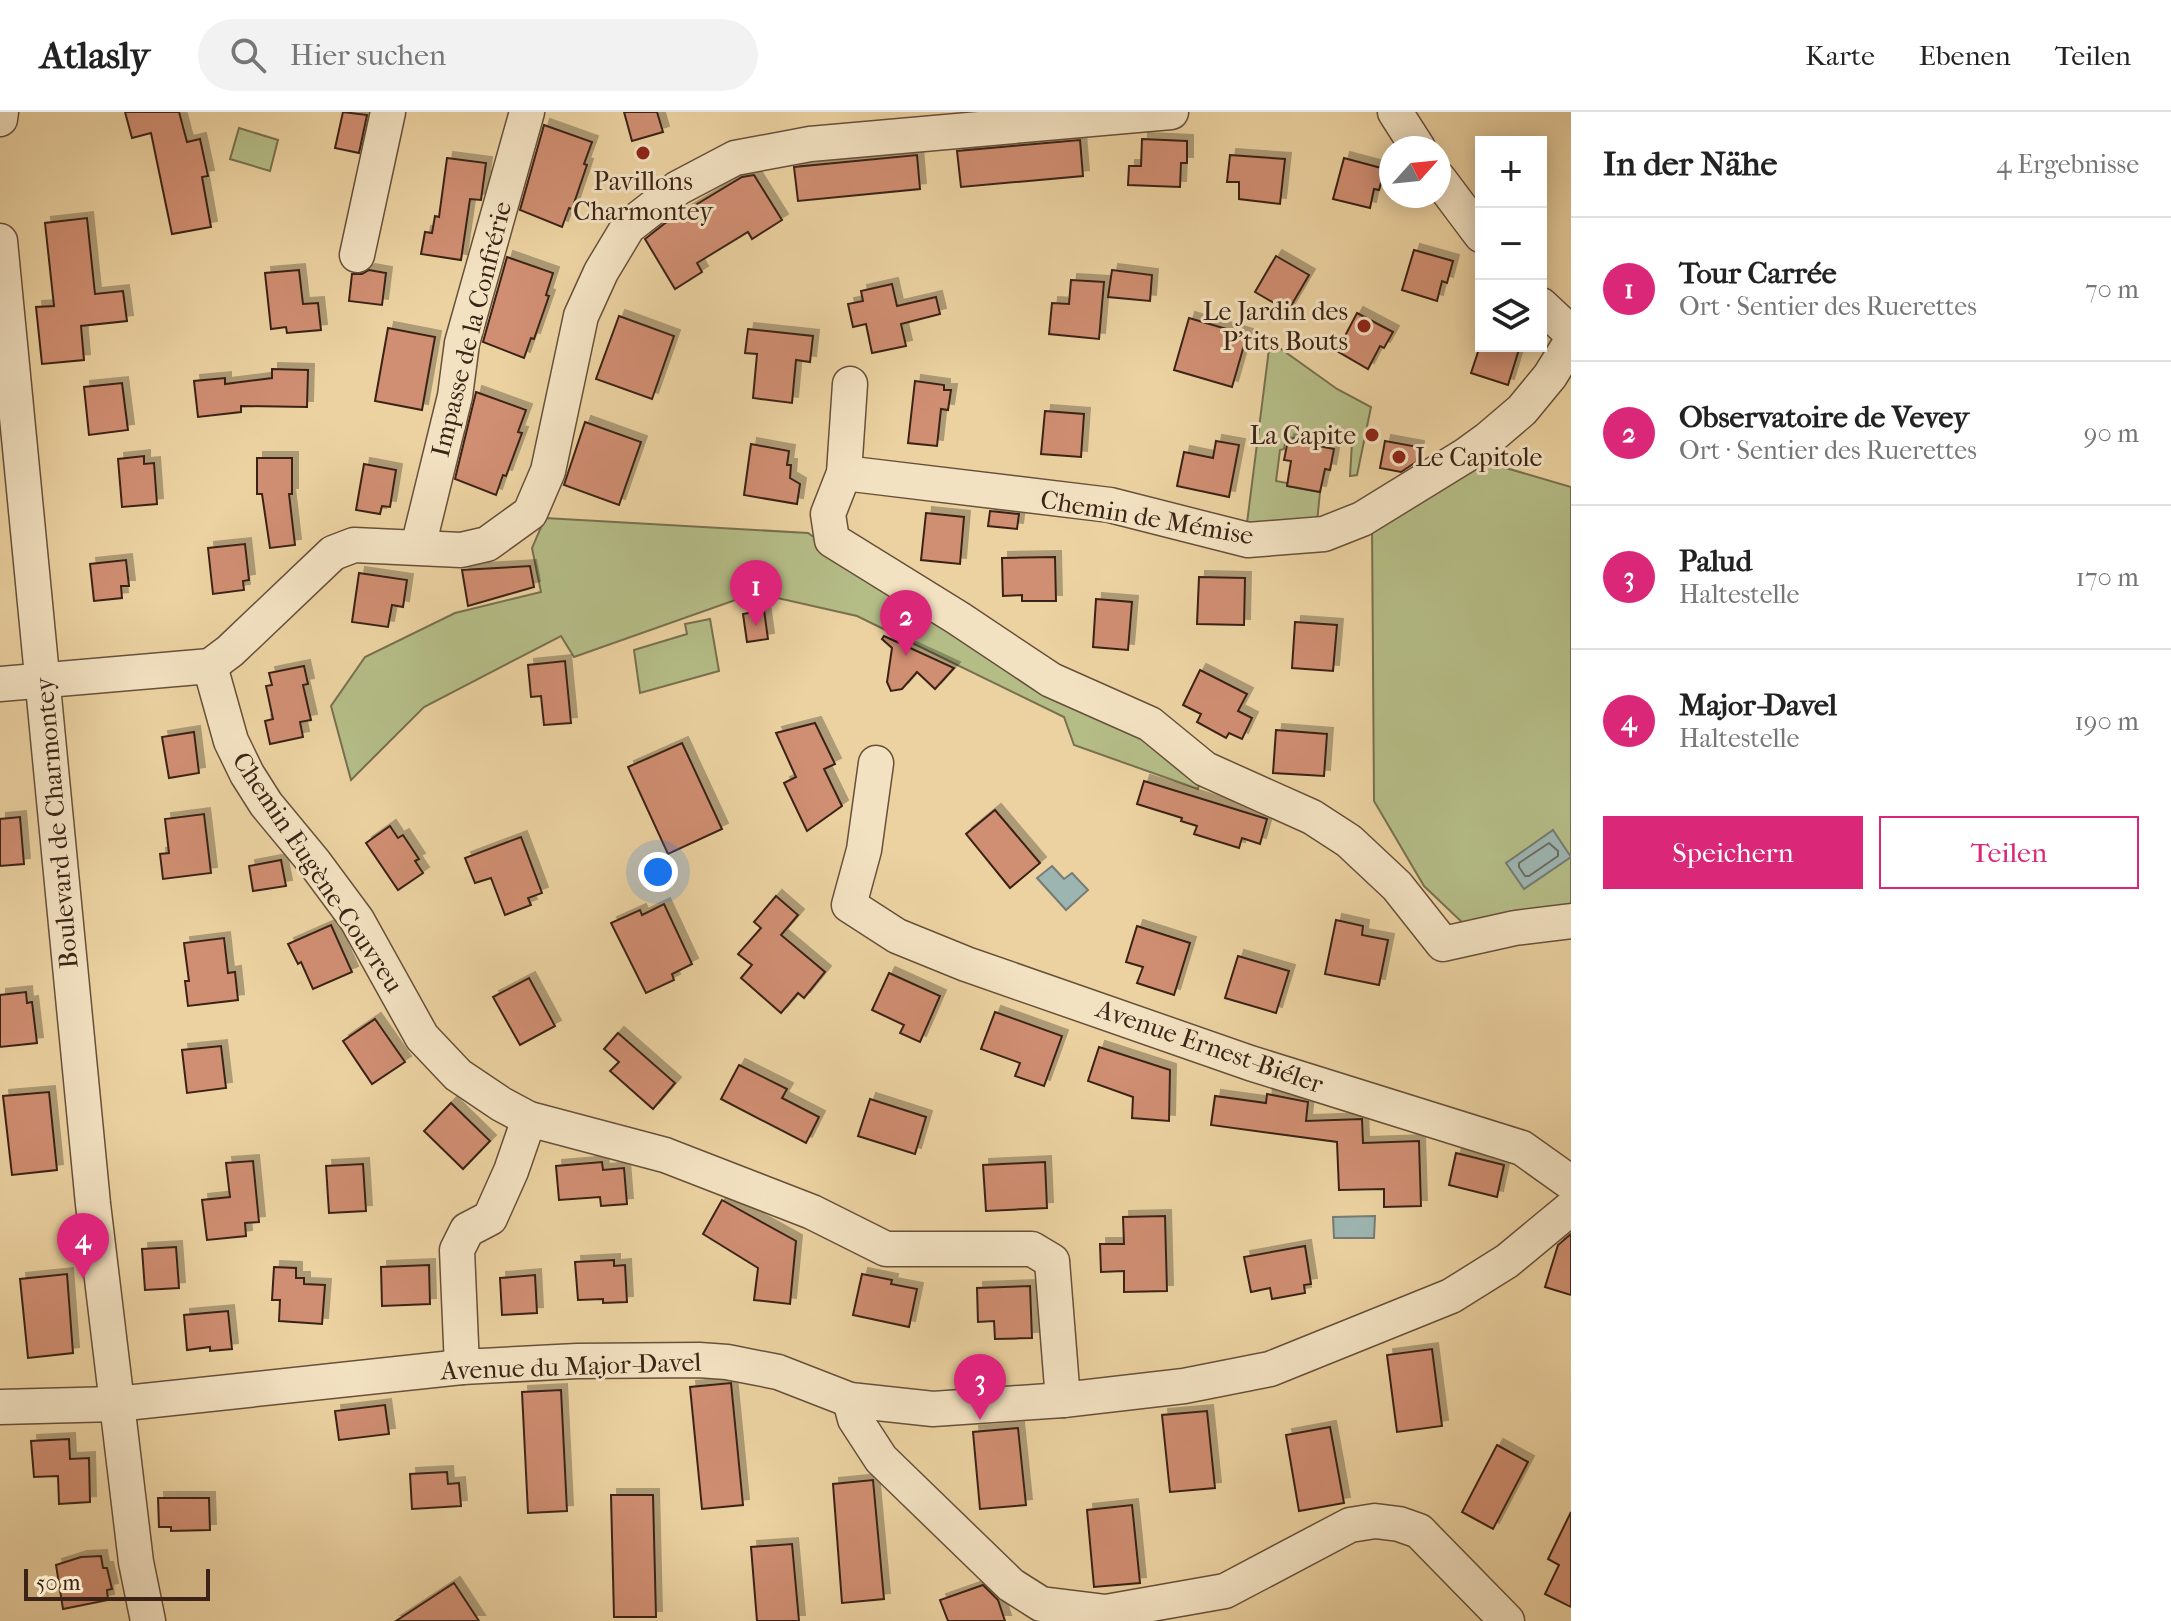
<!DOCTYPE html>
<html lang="de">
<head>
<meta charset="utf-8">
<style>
	:root { --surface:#fff; --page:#f2f2f2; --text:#222; --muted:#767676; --line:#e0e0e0; --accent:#db2777 }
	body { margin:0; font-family:"IM FELL French Canon",serif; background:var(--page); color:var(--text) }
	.controls { position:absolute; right:24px; top:24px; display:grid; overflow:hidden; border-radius:0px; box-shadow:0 4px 20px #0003 }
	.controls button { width:72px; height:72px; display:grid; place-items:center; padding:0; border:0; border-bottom:2px solid var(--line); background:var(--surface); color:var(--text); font:40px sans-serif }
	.compass { position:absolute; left:1379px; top:24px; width:72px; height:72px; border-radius:50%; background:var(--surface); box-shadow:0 4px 20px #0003; rotate:63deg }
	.scale { position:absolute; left:24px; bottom:20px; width:186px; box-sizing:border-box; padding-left:8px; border:4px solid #3b2417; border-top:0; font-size:22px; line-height:28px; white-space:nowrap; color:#3b2417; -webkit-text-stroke:6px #f3e2c2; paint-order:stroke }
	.you { position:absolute; left:658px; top:760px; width:28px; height:28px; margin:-20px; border:6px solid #fff; border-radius:50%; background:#1a73e8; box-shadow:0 0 0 12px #1a73e833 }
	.badge { display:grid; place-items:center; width:52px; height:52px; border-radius:50%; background:var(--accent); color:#fff; font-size:26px; font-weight:700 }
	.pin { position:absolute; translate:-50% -66px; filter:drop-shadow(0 2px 4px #0008) }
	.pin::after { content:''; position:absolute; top:42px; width:28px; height:24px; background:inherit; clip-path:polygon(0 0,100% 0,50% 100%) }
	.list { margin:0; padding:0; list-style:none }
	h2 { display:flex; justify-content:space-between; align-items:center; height:104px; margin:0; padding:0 32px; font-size:34px }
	h2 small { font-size:26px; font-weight:400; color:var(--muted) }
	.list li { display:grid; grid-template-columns:52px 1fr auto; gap:24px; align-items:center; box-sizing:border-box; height:144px; padding:0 32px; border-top:2px solid var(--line) }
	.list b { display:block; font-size:30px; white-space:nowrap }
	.list p { margin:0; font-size:26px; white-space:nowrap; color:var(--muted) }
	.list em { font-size:26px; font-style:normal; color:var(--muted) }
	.actions { display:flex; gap:16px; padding:24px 32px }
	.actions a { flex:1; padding:18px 0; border:2px solid var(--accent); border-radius:0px; text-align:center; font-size:28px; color:var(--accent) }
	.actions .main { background:var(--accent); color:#fff }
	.icon { flex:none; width:44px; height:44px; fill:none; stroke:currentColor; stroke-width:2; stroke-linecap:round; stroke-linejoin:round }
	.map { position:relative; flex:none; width:1571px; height:1509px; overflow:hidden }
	header { display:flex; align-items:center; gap:48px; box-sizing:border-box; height:112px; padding:0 40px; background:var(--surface); border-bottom:2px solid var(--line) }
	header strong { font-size:38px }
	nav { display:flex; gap:44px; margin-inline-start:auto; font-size:28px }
	.search { width:560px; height:72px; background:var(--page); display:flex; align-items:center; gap:20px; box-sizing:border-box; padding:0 28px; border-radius:44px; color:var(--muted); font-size:30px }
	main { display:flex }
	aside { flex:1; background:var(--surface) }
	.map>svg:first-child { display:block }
	.green { fill:#b5bd87; stroke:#78704f; stroke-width:2 }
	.water { fill:#9db5b1; stroke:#767b73; stroke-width:2 }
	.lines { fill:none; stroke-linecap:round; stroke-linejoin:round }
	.shore { stroke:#6c6c64; stroke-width:2 }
	.building { fill:#d08e72; stroke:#3b2417; stroke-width:2; filter:url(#shadow) }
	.minor-casing { stroke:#67503a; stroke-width:37 }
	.minor { stroke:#f3e2c2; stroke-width:34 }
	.poi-dot { fill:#8f2418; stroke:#f3e2c2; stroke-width:3 }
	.labels { text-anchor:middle; stroke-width:6; stroke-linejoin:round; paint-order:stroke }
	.poi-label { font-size:26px; fill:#3b2417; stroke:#f3e2c2; text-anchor:end }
	.street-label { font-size:26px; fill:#3b2417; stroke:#f3e2c2 }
</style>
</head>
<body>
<header>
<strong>Atlasly</strong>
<div class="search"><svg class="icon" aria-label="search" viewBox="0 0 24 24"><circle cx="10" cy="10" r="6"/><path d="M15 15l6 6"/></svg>Hier suchen</div>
<nav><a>Karte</a><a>Ebenen</a><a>Teilen</a></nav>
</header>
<main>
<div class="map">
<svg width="1571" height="1509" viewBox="0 0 1571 1509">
	<defs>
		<filter id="shadow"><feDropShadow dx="6" dy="-6" stdDeviation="0" flood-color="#0004"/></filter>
	</defs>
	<rect width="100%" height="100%" fill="#ecd2a1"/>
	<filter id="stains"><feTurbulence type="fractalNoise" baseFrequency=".0025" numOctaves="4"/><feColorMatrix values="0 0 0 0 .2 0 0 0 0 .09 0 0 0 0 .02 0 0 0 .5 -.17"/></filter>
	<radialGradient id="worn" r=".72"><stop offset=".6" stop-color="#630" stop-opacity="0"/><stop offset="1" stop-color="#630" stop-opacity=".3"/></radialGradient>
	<g class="green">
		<path d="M239,16L278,28L270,59L230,47Z"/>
		<path d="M1270,229L1337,277L1371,295L1357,363L1350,364L1352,331L1308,323L1307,328L1286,325L1284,337L1280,338L1276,369L1287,371V374L1320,380L1317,410L1247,411Z"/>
		<path d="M1475,347L1571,375V799L1467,815L1424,774L1374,689L1372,414Z"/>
		<path d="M545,406L808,421L928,505L1202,661L1198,677L1074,633L1064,605L857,504L755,481L574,545L561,524L424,595L351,668L331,594L365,545L455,501L541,480L532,436Z"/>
		<path d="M710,507L719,559L640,581L634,538L687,522L685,512Z"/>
	</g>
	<g class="water">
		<path d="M1553,718L1571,745L1524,777L1506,751Z"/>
		<path d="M1052,754L1064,767L1072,761L1088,778L1066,798L1037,766Z"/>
		<path d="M1375,1104L1374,1126H1334L1333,1105Z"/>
	</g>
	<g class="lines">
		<path class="shore" d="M1549,731L1558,739V744L1529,764H1525L1519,755V751Z"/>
	</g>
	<g class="building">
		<path d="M125,0H179L187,30L200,27L208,64L202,65L211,115L172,122L151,21L132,26Z"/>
		<path d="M343,0L367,3L359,41L335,36Z"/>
		<path d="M624,0H657L663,20L632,29Z"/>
		<path d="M544,13L592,30L584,52L587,53L572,97L569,96L562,115L520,98Z"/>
		<path d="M1142,27L1187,29V51H1181L1180,75L1128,73L1129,54H1141Z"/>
		<path d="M1080,28L1083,64L961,75L957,39Z"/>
		<path d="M917,43L920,77L798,89L794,55Z"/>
		<path d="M1230,43L1285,47L1280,92L1239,87V70H1227Z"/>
		<path d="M447,46L486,51L481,88L470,87L461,148L421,142L425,120L432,121L435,104L439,105Z"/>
		<path d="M1344,46L1385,57L1379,78L1374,77L1370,96L1333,87Z"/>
		<path d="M754,63L782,108L752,127L748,120L697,151L702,160L675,177L645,127L664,112L742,65Z"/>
		<path d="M87,106L95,182L123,179L127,209L81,214L84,248L42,252L36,195L54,194L45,111Z"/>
		<path d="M1414,138L1453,149L1447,171L1442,169L1437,189L1402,178Z"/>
		<path d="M1276,144L1309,163L1288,199L1255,180Z"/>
		<path d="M507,145L553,161L546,183L549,184L534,227L531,226L524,246L483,230Z"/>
		<path d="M299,158L303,192L318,191L321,218L287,221L286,215L271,217L265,161Z"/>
		<path d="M369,158L386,161L382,193L349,189L352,162H362Z"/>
		<path d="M1112,158L1152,163L1150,189L1108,185Z"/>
		<path d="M1071,168L1104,170L1099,227L1049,222L1052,191L1069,192Z"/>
		<path d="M892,172L897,194L936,185L940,202L901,212L906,234L872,241L866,212L853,215L848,192L863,189L861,179Z"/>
		<path d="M1357,201L1393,220L1384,236L1380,234L1368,257L1337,239Z"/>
		<path d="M619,204L674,224L652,287L596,267Z"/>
		<path d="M1189,206L1247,223L1232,275L1174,258Z"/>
		<path d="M388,216L435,225L422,298L375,289Z"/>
		<path d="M748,217L813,224L810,250L796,248L792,291L753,286L757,242L745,241Z"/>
		<path d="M1480,234H1520L1508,273L1471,261Z"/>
		<path d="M272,257L308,258L307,295L241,294V300L198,305L194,269L225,266V272L272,266Z"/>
		<path d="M915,269L944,273V278H951L948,298L941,297L937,334L908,331Z"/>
		<path d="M122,271L128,318L89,323L84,275Z"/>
		<path d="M476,280L526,298L518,320L522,321L506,364L503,363L496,383L455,367Z"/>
		<path d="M1045,299L1084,302L1081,345L1041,342Z"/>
		<path d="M585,310L641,330L619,393L564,373Z"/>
		<path d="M1288,328L1334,337L1330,358L1325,357L1320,380L1287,374L1291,349L1284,348Z"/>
		<path d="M1216,329L1239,333L1229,385L1177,374L1184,340L1213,346Z"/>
		<path d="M1385,329L1418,335L1416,350L1401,360L1380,356Z"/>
		<path d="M751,332L789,339L787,353H791L790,366L800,372L797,392L744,383Z"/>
		<path d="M144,344V352L154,351L157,392L122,395L118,347Z"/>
		<path d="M257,346H292V382H289L295,433L270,436L262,382H257Z"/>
		<path d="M364,352L396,358L390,395L382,394L380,402L356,398Z"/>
		<path d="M990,399L1019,402L1017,417L988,414Z"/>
		<path d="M926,401L964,405L960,452L921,448Z"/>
		<path d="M245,432L249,468L243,469L244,478L213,482L208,436Z"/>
		<path d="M1055,445L1056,489H1022V483L1003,484L1002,446Z"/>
		<path d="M126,448L129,474H121L122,486L94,489L90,452Z"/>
		<path d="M530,454L534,475L468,494L462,458Z"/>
		<path d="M359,461L407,468L403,495L392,493L388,515L352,510Z"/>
		<path d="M1199,465L1245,466L1244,513L1197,512Z"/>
		<path d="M1096,487L1132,490L1128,538L1093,535Z"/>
		<path d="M764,498L768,527L747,530L743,502Z"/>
		<path d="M1295,510L1337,513L1333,559L1292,556Z"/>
		<path d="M884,524L954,556L935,577L917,560L902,577L891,579L887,570L892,536L882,527Z"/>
		<path d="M565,549L571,611L544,613L541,584L531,585L528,553Z"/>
		<path d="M304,554L308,572L303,573L311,608L300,610L303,625L270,632L265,609L273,607L266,574L272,573L269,561Z"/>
		<path d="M1200,558L1247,582L1238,599L1252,606L1242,627L1229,621L1226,626L1197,610L1201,602L1183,593Z"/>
		<path d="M815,611L835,652L824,657L842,694L807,719L784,671L796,665L776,621Z"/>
		<path d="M1276,618L1327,622L1324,664L1273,661Z"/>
		<path d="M194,620L199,661L169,666L162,625Z"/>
		<path d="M682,631L722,717L668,742L628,655Z"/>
		<path d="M1144,669L1267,707L1260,732L1242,726L1239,736L1194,722L1197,714L1181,709L1182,706L1137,692Z"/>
		<path d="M995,698L1040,751L1010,776L966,722Z"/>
		<path d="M204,702L211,761L163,767L160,742L169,741L165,707Z"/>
		<path d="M20,705L24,752L0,754V707Z"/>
		<path d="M390,714L398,726L403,723L419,747L415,749L423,761L398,778L366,731Z"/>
		<path d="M521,725L542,781L528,786L531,793L505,803L491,766L475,771L465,746Z"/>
		<path d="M281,748L286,774L253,779L249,754Z"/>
		<path d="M776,784L798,803L781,823L825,860L804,886L798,881L781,901L741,866L752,853L738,842L761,816L754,810Z"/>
		<path d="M664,792L692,852L672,862L674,868L646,881L611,811L640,798L642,803Z"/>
		<path d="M1336,808L1363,814L1362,823L1388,828L1379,873L1325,862Z"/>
		<path d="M331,813L352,860L313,877L301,850L298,852L288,832Z"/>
		<path d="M1137,814L1190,831L1174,883L1137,871L1143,855L1126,850Z"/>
		<path d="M224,826L228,861L235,860L238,888L188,894L185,869H189L184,831Z"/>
		<path d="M1238,844L1289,859L1276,901L1225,886Z"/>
		<path d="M889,861L940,884L920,930L900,921L904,913L872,898Z"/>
		<path d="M529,866L555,914L520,933L493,885Z"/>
		<path d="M26,880L27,891L32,890L37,931L0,935V883Z"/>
		<path d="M995,900L1062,924L1044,974L1015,964L1020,951L981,937Z"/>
		<path d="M375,907L405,950L372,972L343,929Z"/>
		<path d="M618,921L675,971L653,997L610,959L619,950L604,937Z"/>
		<path d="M221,934L226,976L187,981L182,938Z"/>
		<path d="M1099,935L1170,958L1169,1009L1132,1006L1133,985L1088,969Z"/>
		<path d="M739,953L787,977L782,986L819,1005L806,1031L721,987Z"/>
		<path d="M49,980L57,1058L12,1063L3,984Z"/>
		<path d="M1267,982L1308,990L1306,1009L1362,1007L1363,1031L1419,1029L1421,1094L1384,1095V1077L1339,1078L1337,1030L1211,1013L1215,984L1266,991Z"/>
		<path d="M870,987L926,1005L915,1042L858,1024Z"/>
		<path d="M451,991L490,1029L463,1057L424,1019Z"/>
		<path d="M1456,1041L1504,1053L1497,1085L1449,1073Z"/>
		<path d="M253,1049L259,1110L245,1111L246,1124L207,1128L202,1088L230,1085L226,1051Z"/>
		<path d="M602,1050L603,1058L624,1056L627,1092L601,1094L600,1085L559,1088L556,1054Z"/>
		<path d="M1045,1050L1047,1096L986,1099L983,1053Z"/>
		<path d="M363,1052L366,1099L329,1101L326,1054Z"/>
		<path d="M722,1088L796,1129L790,1192L754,1188L758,1156L703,1122Z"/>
		<path d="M1165,1104L1167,1179L1124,1180V1159L1101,1160L1100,1132H1124L1123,1105Z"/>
		<path d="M1571,1122V1183L1545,1175L1558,1133Z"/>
		<path d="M1305,1134L1311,1172L1304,1173L1305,1181L1272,1187L1270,1176L1251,1180L1244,1145Z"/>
		<path d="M176,1135L179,1176L145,1178L142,1137Z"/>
		<path d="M614,1148V1154L625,1153L627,1190L603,1191V1187L578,1188L575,1150Z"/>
		<path d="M429,1153L430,1192L382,1194L381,1155Z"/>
		<path d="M274,1155L296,1156V1166H304V1172L325,1173L322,1212L279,1209L280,1188H272Z"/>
		<path d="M67,1162L73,1241L28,1246L20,1167Z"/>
		<path d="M862,1162L892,1168L891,1172L917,1177L909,1215L853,1203Z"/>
		<path d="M535,1163L537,1201L502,1203L500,1166Z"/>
		<path d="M1030,1174L1032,1226L995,1227L994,1209L978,1210L977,1176Z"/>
		<path d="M228,1199L232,1237L210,1239V1235L187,1238L184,1203Z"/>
		<path d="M1432,1237L1442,1314L1397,1320L1387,1243Z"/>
		<path d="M731,1271L743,1393L702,1397L690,1275Z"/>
		<path d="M561,1278L567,1399L528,1401L522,1280Z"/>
		<path d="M385,1293L389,1322L339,1328L335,1299Z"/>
		<path d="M1207,1299L1215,1376L1170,1380L1162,1303Z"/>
		<path d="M1330,1315L1344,1391L1299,1399L1286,1323Z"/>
		<path d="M1018,1316L1026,1393L980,1397L973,1320Z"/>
		<path d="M69,1327L70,1347L89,1346L90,1390L59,1392L58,1364L34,1365L31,1329Z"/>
		<path d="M1497,1333L1528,1350L1493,1417L1462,1400Z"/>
		<path d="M447,1360L448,1372L459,1371L461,1394L412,1397L410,1362Z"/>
		<path d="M873,1368L884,1487L842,1491L833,1372Z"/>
		<path d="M611,1383H653L656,1505H614Z"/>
		<path d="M158,1386H209L210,1418L171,1419V1415H159Z"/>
		<path d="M1132,1393L1140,1471L1094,1475L1087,1398Z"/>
		<path d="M1571,1400V1495L1545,1482L1559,1453L1548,1447Z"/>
		<path d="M792,1432L799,1509H757L751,1435Z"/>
		<path d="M101,1444L103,1456H107L112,1477L107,1478L108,1488L63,1497L56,1453L81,1445Z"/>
		<path d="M454,1471L479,1509H396Z"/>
		<path d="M983,1473L998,1488L1005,1509H948L940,1488Z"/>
	</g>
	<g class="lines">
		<defs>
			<g id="minor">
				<path d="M1395,0L1418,36"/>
				<path d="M0,7L1,0"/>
				<path d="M1439,67L1481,123"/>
				<path d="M0,129L93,1092L136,1450L148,1509"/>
				<path d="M357,143L388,0"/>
				<path d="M1541,193L1571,221"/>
				<path d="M850,272L844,361L828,402L832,428L958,506L1051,568L1150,612L1205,657L1312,705L1349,729L1397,774L1443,832L1515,816L1571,809"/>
				<path d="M844,361L1110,393L1248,428L1324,422L1362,407L1466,343L1488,327L1522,298L1550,264L1571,230"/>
				<path d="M418,435L455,284L462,231L527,0"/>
				<path d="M210,554L231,629L247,662L266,692L314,750L357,808L422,925L458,963L501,992L529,1007L665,1043L812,1100L886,1137H1032L1052,1149L1063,1288"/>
				<path d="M0,572L210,554L230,539L333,441L354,433L461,438L487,432L530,401L548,359L581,204L601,160L628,115L678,76L735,46L810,32L1171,0"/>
				<path d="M876,651L864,738L849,793L897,824L966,852L1250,951L1522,1036L1571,1071"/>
				<path d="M462,1255L457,1138L467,1118L490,1106L511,1059L529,1007"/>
				<path d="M850,1288L855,1307L881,1347L1011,1473L1041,1492L1106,1500L1225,1479L1350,1413L1375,1409L1399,1412L1419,1419L1507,1509"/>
				<path d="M0,1295L116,1292L462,1255L577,1249L699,1248L727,1250L778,1260L850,1288L933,1297L1063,1288L1184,1274L1270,1257L1451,1184L1507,1149L1571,1096"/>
			</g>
		</defs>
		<use href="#minor" class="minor-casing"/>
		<use href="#minor" class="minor"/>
	</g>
	<g class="poi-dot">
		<circle cx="643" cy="41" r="8"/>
		<circle cx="1364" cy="214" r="8"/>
		<circle cx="1372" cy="323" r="8"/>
		<circle cx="1399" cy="345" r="8"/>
	</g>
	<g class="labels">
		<g class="poi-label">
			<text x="643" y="78" text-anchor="middle">Pavillons<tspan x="643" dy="30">Charmontey</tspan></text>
			<text x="1348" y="208">Le Jardin des<tspan x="1348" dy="30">P'tits Bouts</tspan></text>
			<text x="1356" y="332">La Capite</text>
			<text x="1415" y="354" text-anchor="start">Le Capitole</text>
		</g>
		<g class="street-label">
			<text transform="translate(471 217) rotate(-76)" y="9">Impasse de la Confrérie</text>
			<text transform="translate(1147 405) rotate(10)" y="9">Chemin de Mémise</text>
			<text transform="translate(56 711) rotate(-95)" y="9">Boulevard de Charmontey</text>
			<text transform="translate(318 760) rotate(56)" y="9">Chemin Eugène-Couvreu</text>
			<text transform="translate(1210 934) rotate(19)" y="9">Avenue Ernest-Biéler</text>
			<text transform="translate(571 1254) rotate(-2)" y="9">Avenue du Major-Davel</text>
		</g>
	</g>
	<rect width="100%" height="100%" filter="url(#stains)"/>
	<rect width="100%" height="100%" fill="url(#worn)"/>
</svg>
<div class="controls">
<button>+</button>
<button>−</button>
<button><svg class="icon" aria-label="layers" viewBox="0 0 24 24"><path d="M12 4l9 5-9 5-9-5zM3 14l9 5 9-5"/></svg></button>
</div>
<svg class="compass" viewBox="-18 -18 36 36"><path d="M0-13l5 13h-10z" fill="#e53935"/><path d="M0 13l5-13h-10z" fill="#767676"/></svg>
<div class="scale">50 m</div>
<div class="you"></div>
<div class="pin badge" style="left:756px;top:514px">1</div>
<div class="pin badge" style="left:906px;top:544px">2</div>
<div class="pin badge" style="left:980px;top:1308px">3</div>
<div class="pin badge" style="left:83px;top:1167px">4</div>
</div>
<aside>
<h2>In der Nähe<small>4 Ergebnisse</small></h2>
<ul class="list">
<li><span class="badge">1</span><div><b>Tour Carrée</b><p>Ort · Sentier des Ruerettes</p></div><em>70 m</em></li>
<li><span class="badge">2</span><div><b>Observatoire de Vevey</b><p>Ort · Sentier des Ruerettes</p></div><em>90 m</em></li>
<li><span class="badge">3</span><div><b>Palud</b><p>Haltestelle</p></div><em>170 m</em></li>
<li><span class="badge">4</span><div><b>Major-Davel</b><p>Haltestelle</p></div><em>190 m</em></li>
</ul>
<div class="actions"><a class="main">Speichern</a><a>Teilen</a></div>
</aside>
</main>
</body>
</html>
